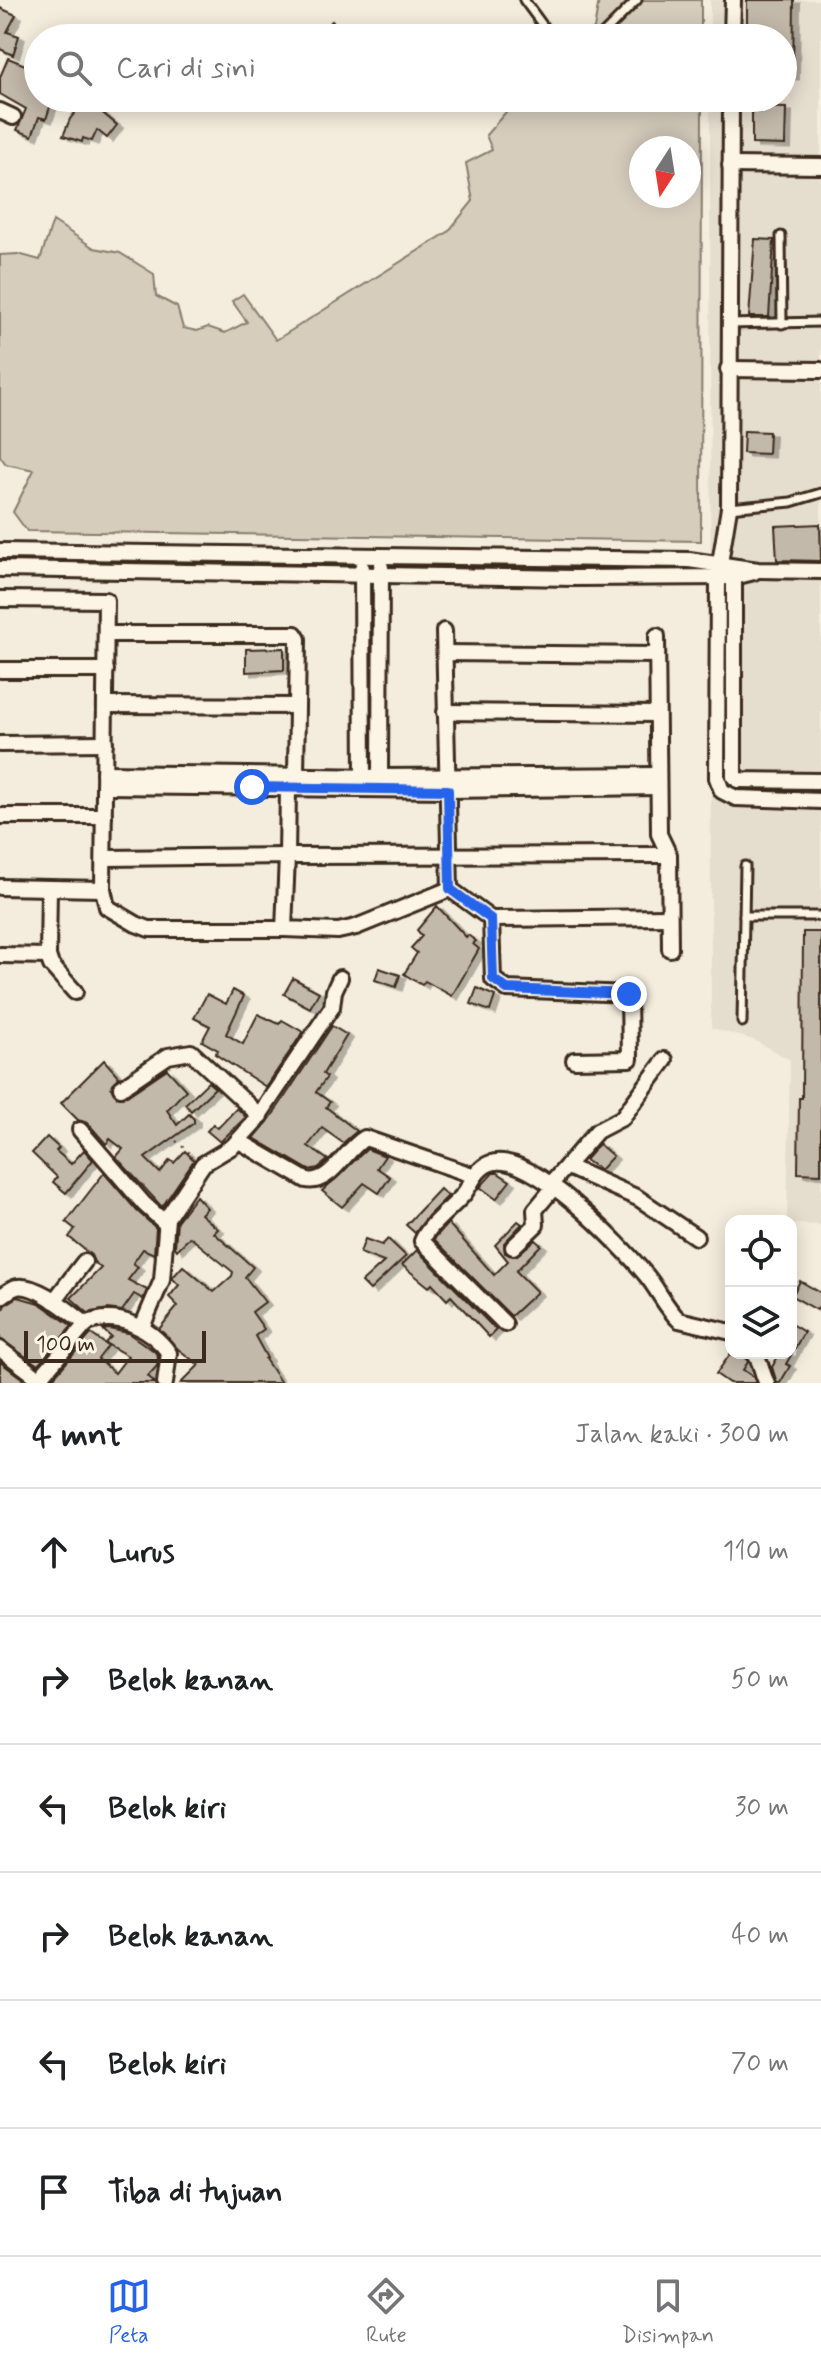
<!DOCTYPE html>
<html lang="id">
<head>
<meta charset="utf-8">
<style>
	:root { --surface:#fff; --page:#f2f2f2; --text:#202124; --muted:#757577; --line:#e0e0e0; --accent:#2563eb }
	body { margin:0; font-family:Mynerve,sans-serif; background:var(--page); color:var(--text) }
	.controls { position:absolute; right:24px; bottom:24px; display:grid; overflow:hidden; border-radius:16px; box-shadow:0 4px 20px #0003 }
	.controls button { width:72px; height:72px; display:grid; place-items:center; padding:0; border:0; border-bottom:2px solid var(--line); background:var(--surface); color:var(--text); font:40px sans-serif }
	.compass { position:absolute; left:629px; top:136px; width:72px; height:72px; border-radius:50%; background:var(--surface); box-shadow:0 4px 20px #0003; rotate:192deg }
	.scale { position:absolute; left:24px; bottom:20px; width:182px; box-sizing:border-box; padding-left:8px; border:4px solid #3b2a1e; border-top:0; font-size:22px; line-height:28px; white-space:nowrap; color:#3b2a1e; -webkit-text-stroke:6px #fcf5e5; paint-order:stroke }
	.stop { position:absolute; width:24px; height:24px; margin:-18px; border:6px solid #2563eb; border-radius:50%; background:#fff }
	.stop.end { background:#2563eb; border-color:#fff; box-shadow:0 2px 8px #0008 }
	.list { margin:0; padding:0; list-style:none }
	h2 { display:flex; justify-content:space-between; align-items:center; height:104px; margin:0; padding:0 32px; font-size:34px }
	h2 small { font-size:26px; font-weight:400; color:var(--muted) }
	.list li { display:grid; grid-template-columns:52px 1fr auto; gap:24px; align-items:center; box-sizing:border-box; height:128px; padding:0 32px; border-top:2px solid var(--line) }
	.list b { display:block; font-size:30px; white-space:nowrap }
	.list em { font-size:26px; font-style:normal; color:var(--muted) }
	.icon { flex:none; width:44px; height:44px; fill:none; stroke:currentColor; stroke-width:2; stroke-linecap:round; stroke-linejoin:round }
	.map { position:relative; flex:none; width:821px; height:1383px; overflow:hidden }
	.search { position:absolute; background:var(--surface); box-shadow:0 4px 20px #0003; left:24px; right:24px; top:24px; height:88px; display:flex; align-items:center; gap:20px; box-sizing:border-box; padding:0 28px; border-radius:44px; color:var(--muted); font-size:30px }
	.sheet { height:872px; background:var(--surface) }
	nav { display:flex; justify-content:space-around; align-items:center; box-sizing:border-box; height:112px; border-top:2px solid var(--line); background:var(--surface); font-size:22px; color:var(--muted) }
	nav a { display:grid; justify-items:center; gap:4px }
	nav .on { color:var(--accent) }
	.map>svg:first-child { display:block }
	.built { fill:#e5ddce }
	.green { fill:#d6cdbd; stroke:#887c6e; stroke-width:2; fill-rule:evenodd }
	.building { fill:#c3b9aa; stroke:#3b2a1e; stroke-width:2; filter:url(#shadow) }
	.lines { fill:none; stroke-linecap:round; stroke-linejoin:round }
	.lane-casing { stroke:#3b2a1e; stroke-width:13 }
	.street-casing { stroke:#3b2a1e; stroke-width:20 }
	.path { stroke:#3b2a1e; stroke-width:2; stroke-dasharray:2 6; stroke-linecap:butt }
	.lane { stroke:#fcf5e5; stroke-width:7 }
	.street { stroke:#fcf5e5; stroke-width:14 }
	.route { stroke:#2563eb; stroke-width:10 }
</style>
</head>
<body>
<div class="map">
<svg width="821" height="1383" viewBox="0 0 821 1383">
	<defs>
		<filter id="shadow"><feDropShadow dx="6" dy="3.5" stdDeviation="0" flood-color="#0004"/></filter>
	</defs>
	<rect width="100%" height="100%" fill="#f4eddd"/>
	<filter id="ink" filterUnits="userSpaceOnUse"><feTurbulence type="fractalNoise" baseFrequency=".0125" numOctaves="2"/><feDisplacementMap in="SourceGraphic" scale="16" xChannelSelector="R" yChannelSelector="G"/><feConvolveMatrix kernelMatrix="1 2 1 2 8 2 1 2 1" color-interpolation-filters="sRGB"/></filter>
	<g filter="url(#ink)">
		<path class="built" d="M710,0H821V1225L791,1224V1221H787L790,1060L754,1040L711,1028L710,98H783V38H710Z"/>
		<g class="green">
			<path d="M599,0H701V38H580L594,29Z"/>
			<path d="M518,98H702L701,541L27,531L13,512L34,470L6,464L0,456V255L18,254L40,260L53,221L94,248L120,253L154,274L156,296L177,307L183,328L197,331L208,327L225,333L247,322L232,301L243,294L276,340L448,232L473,201L466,163L492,150L486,135ZM641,148H689V196H641Z"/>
		</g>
		<g class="building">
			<path d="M747,0H794L793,76H783V38H747Z"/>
			<path d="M0,8L16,15L7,32L19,36L13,55L0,49Z"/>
			<path d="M332,21L349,38H325L320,32Z"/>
			<path d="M8,58L38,70L34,90L38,92V98H53L46,119L39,117L32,136L17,130L26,109L0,94V77Z"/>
			<path d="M86,99L117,125L107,138L97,130L92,141L83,138L82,142L63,136L70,119Z"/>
			<path d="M752,107L786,108L785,145L752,144Z"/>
			<path d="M755,239L774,240L769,317H749Z"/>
			<path d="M744,431L769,432L768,454L743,453Z"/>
			<path d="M820,524L821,561L777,560L775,526Z"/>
			<path d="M284,648V670L246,672V649Z"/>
			<path d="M437,906L466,937L468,935L476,941L473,944L479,949L452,996L425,981L422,985L404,974L417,953L411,948L422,936L417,930Z"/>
			<path d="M803,932H821V1174L798,1173L799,1098H802Z"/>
			<path d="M379,968L400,975L396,987L375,980Z"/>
			<path d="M293,978L319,992L310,1008L284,994Z"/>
			<path d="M477,988L495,996L490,1011L471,1004Z"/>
			<path d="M233,990L244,996L226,1034L243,1044L258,1014L279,1024L282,1020L303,1032L266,1087L215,1054L218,1050L202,1041L210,1026L194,1018L207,994L226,1004Z"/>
			<path d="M332,1026L347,1035L323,1074L327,1077L316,1092L330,1102L326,1107L357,1131L343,1143L322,1128L308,1146L328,1160L318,1168L309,1170L254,1138L268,1122Z"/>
			<path d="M104,1060L119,1077L111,1088L117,1097L127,1096L167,1069L186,1090L167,1110L177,1125L189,1114L194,1119V1123L145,1158L160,1173L170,1160L174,1163L185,1151L194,1160L162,1207L116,1157L123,1149L110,1139L106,1144L88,1123L78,1120L61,1103Z"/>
			<path d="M208,1082L215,1088L191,1111L185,1104Z"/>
			<path d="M237,1108L246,1117L220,1142L207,1131L213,1124L218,1128Z"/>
			<path d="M47,1137L59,1148L56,1151L71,1164L84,1150L93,1160L66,1193L53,1182L57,1177L32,1153Z"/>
			<path d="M599,1144L613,1156L600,1170L585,1160Z"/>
			<path d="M367,1149L385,1156L377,1168L390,1177L379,1193L364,1183L342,1207L322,1191Z"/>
			<path d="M104,1173L137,1211L156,1228L154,1254L143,1249L133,1263L138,1267L128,1280L147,1290L143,1299L134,1294L122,1311L108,1309L88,1313L71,1298L101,1268L94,1262L91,1255L69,1237L75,1229L66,1222Z"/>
			<path d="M493,1173H498L510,1181L496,1199L480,1187Z"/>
			<path d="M440,1189L448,1196L428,1216L415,1233L406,1225Z"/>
			<path d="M196,1196L207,1208L201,1214L218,1229L214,1233L253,1267L245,1277L265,1302L252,1312L264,1329L255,1336L267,1358L265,1359L281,1383H181L199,1365L178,1349L159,1329L178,1306L169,1297L179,1285L172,1278L183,1266L214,1292L232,1276L233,1272L190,1237L177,1250L175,1247L177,1221Z"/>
			<path d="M518,1221L522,1224L504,1243L505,1253L516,1256L535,1240L541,1245L516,1271L537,1292L511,1316L434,1239L448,1223L494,1275L508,1261L495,1245Z"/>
			<path d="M365,1239L382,1245L388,1239L406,1256L370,1290L362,1282L384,1262L360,1253Z"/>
			<path d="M417,1250L496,1330L489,1337L451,1296L447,1300L432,1284L429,1287L402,1265Z"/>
			<path d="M800,1281L821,1293V1304L817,1310L792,1296Z"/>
			<path d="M18,1297L39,1303L72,1326L38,1365L0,1339V1315L5,1305Z"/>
			<path d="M791,1324L804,1332L786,1364L790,1366L780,1383H777L772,1367L780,1353H791Z"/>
			<path d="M109,1329L128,1333L154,1351L158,1356L157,1366L148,1376L155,1383H57L55,1381L53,1378L91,1334L108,1346L98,1359L115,1373L128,1356L105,1343L111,1337L103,1330Z"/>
			<path d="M731,1353H744L748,1362L743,1370L754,1377L756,1383H729L716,1374Z"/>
			<path d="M0,1362L23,1379L20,1383H0Z"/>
		</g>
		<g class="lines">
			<defs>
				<g id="lane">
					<path d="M524,0L552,38"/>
					<path d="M599,38L637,0"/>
					<path d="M781,236L782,324"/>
					<path d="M729,324L821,322"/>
					<path d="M729,508L791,502L821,493"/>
					<path d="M744,916H821"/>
					<path d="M742,1022L745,866"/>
				</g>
				<g id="street">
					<path d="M732,38L733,0"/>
					<path d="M731,98L729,508L718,575L717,778L722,791L736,798L821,801"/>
					<path d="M0,111L13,117"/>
					<path d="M730,165L821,166"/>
					<path d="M728,369L821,370"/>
					<path d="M0,551L689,560L758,570L821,571"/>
					<path d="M381,567L380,777L658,775"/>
					<path d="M362,568L363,784"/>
					<path d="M0,569L574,578L734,577L754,572"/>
					<path d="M734,570V777L738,780L821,781"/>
					<path d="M0,599L106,600L103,889L107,907L136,924L149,929H284"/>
					<path d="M444,631L450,889L491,919L669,917"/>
					<path d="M106,634H295L298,639L296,776"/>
					<path d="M657,636L659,834L669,855L670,949"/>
					<path d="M445,653L657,655"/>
					<path d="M0,670H106"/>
					<path d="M106,705L297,706"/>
					<path d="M445,712L657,714"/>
					<path d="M0,744L105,743"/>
					<path d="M104,773L380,777L379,784"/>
					<path d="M104,786L448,790L658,787"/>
					<path d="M288,788L287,856L669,855"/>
					<path d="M0,816H104"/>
					<path d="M104,858L287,856L284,929L338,931L356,927L450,889"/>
					<path d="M0,887L103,889"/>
					<path d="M49,888L48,956L51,965L75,992"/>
					<path d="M491,919L493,979L507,989L629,994L630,1059L574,1060"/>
					<path d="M0,955L48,956"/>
					<path d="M121,1088L168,1056L191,1052L260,1116"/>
					<path d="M80,1130L144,1204L165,1223"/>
					<path d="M239,1141L306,1180C331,1185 345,1149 365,1138L475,1176"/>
					<path d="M568,1167L638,1198L696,1237"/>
					<path d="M551,1184L597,1131L622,1118L665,1060"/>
					<path d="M513,1247L536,1225L535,1210L554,1187"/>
					<path d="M0,1297C5,1294 11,1288 17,1287C37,1283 71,1313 86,1324C116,1310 151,1328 169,1353L165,1383"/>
					<path d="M54,1301L84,1262"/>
					<path d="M505,1324L422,1241C430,1223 450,1210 463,1195C471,1185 476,1168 491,1163C531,1150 622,1246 646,1275C658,1289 665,1307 679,1320L731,1332"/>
					<path d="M142,1327L162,1280L167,1218L203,1164L233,1146L254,1123L332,1007L334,991L340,978"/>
					<path d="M0,1349L45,1383"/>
					<path d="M754,1353C762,1362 761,1373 767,1383"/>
					<path d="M39,1379L86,1324"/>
				</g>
			</defs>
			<use href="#lane" class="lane-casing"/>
			<use href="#street" class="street-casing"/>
			<path class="path" d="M176,1141L193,1156"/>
			<use href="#lane" class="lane"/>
			<use href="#street" class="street"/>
		</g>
	</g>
	<g class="lines" filter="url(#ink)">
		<path class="route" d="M252,787L448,790L450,889L491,919L493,979L507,989L629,994"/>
	</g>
</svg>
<div class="controls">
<button><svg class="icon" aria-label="locate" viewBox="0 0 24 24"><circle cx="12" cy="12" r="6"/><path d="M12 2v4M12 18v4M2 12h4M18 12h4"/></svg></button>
<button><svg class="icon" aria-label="layers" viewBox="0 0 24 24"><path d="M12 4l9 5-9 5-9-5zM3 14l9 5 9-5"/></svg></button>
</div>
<svg class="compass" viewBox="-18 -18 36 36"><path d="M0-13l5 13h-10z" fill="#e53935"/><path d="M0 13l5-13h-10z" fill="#757577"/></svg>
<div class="scale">100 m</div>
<div class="stop" style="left:252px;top:787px"></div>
<div class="stop end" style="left:629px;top:994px"></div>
<div class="search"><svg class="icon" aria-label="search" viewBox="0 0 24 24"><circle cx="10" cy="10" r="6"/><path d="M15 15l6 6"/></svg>Cari di sini</div>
</div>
<section class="sheet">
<h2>4 mnt<small>Jalan kaki · 300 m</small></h2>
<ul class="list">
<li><svg class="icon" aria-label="ahead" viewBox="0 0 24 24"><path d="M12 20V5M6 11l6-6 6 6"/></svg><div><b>Lurus</b></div><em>110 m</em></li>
<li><svg class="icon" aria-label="right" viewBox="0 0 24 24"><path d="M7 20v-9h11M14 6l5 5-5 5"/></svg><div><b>Belok kanan</b></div><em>50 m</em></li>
<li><svg class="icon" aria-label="left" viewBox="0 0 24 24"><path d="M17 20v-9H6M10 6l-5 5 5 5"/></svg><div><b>Belok kiri</b></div><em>30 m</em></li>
<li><svg class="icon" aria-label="right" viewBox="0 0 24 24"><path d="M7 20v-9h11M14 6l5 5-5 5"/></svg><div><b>Belok kanan</b></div><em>40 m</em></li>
<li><svg class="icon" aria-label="left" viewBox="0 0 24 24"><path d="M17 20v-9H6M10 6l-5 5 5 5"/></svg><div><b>Belok kiri</b></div><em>70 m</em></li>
<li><svg class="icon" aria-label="arrive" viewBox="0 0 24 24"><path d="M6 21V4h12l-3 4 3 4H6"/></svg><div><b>Tiba di tujuan</b></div></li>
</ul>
</section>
<nav>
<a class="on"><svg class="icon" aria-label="map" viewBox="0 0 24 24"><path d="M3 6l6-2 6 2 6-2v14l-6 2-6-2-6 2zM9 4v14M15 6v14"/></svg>Peta</a>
<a><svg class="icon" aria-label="directions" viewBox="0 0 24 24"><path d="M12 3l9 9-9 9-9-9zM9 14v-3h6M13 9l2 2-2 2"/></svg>Rute</a>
<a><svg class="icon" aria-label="saved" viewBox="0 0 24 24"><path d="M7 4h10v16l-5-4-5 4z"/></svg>Disimpan</a>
</nav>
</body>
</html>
